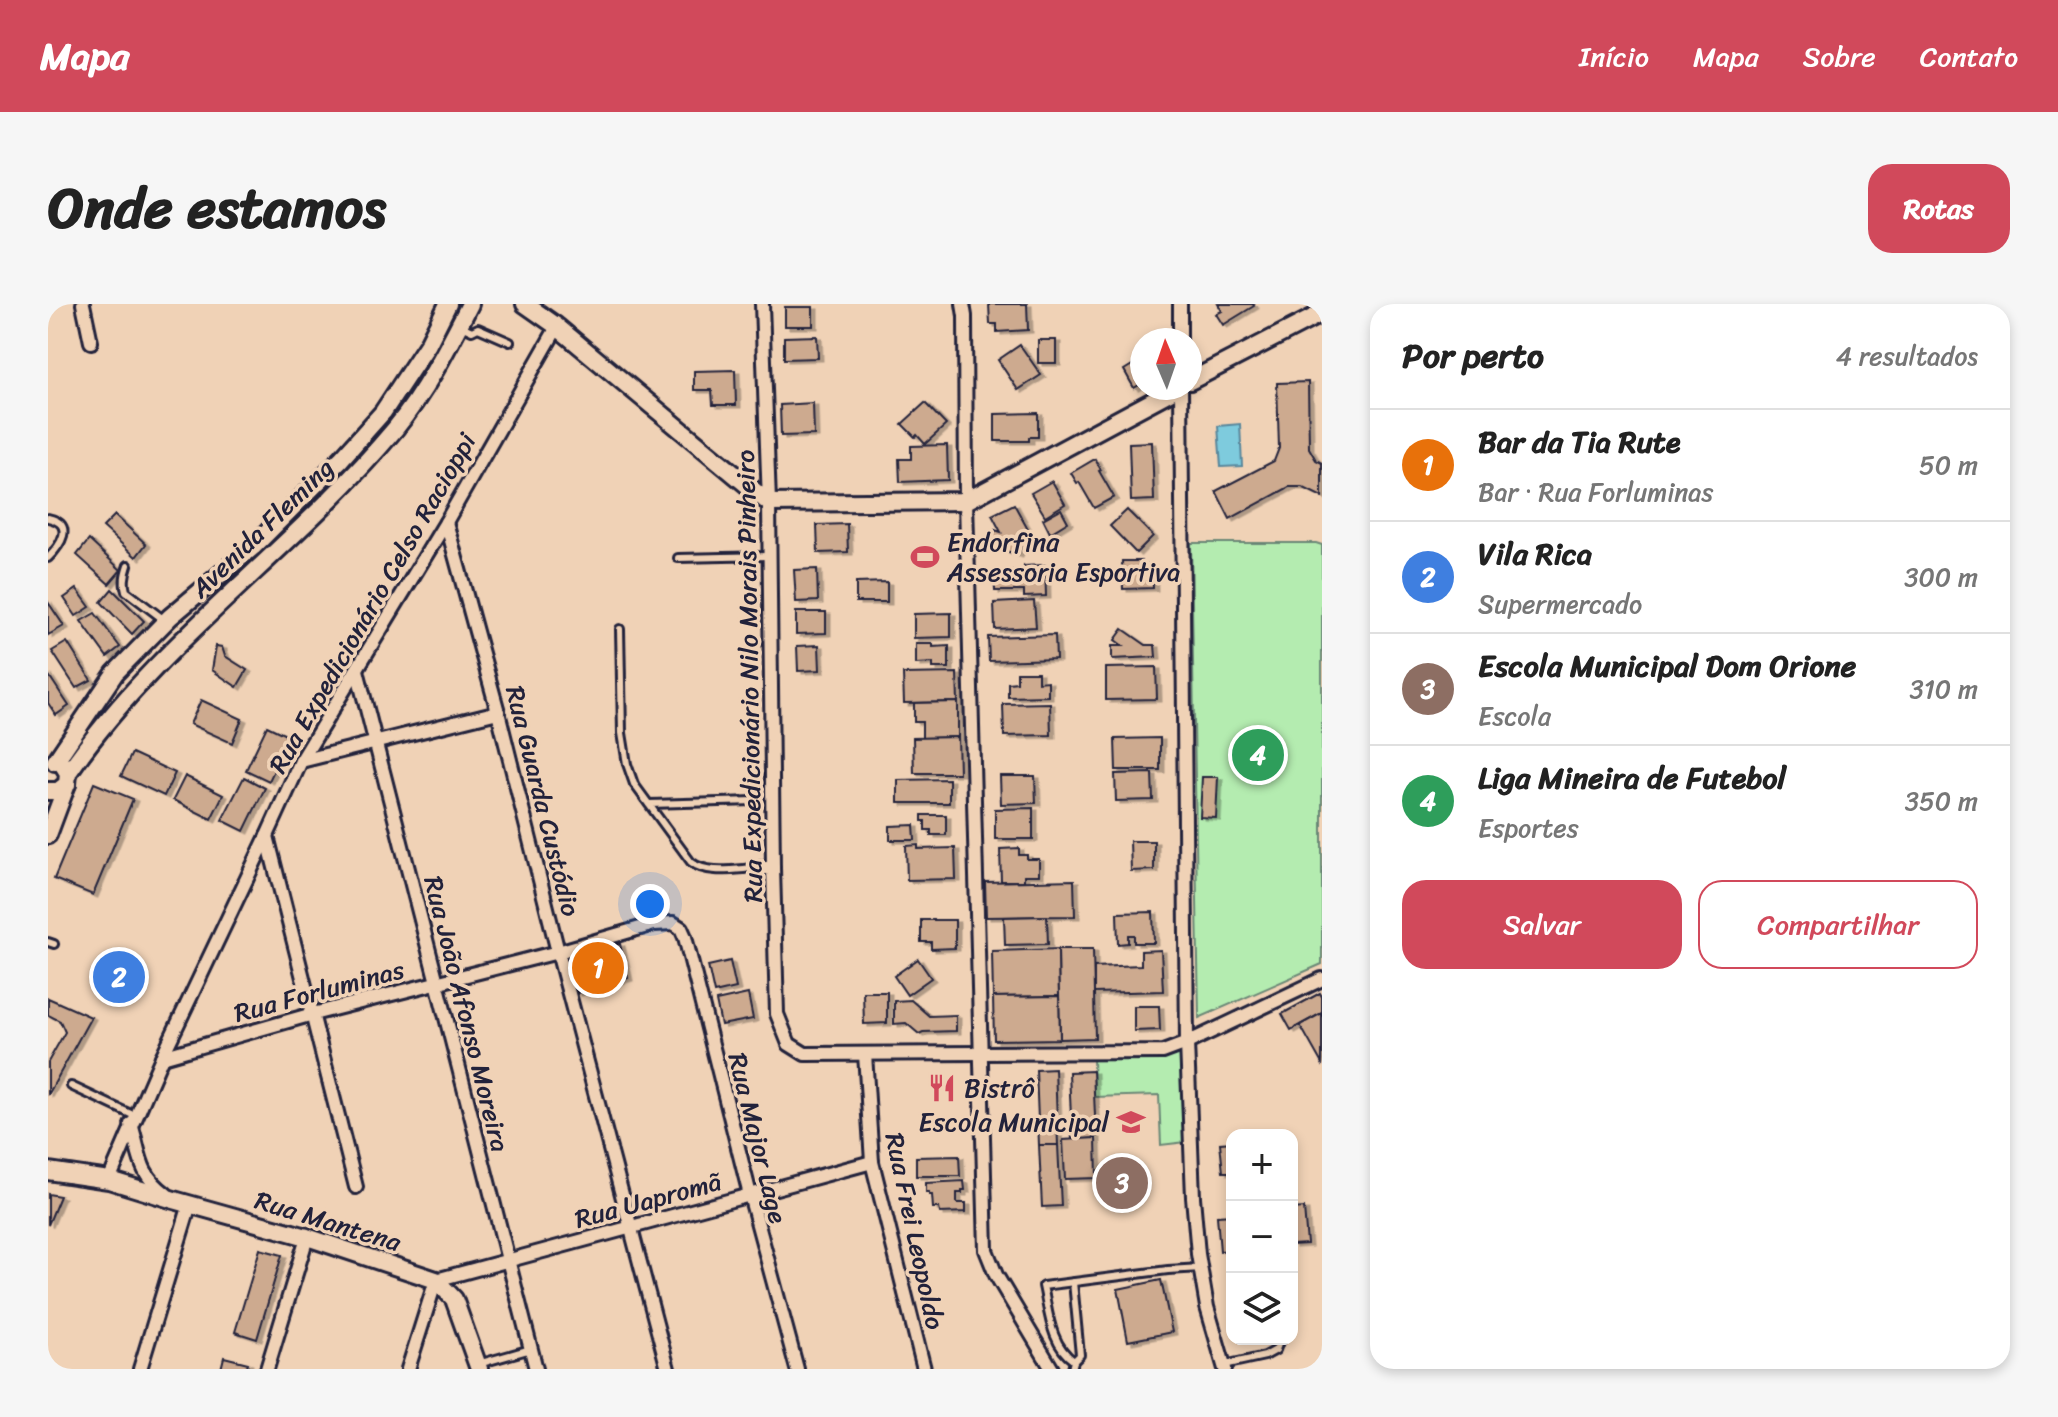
<!DOCTYPE html>
<html lang="pt">
<head>
<meta charset="utf-8">
<style>
	:root { --surface:#fff; --page:#f6f6f6; --text:#222; --muted:#767676; --line:#e0e0e0; --accent:#d1495b }
	body { margin:0; font-family:Sriracha,sans-serif; background:var(--page); color:var(--text) }
	.controls { position:absolute; right:24px; bottom:24px; display:grid; overflow:hidden; border-radius:16px; box-shadow:0 4px 12px #0003 }
	.controls button { width:72px; height:72px; display:grid; place-items:center; padding:0; border:0; border-bottom:2px solid var(--line); background:var(--surface); color:var(--text); font:40px sans-serif }
	.compass { position:absolute; left:1082px; top:24px; width:72px; height:72px; border-radius:50%; background:var(--surface); box-shadow:0 4px 12px #0003; rotate:358deg }
	.you { position:absolute; left:602px; top:600px; width:28px; height:28px; margin:-20px; border:6px solid #fff; border-radius:50%; background:#1a73e8; box-shadow:0 0 0 12px #1a73e833 }
	.badge { display:grid; place-items:center; width:52px; height:52px; border-radius:50%; background:var(--accent); color:#fff; font-size:26px; font-weight:700 }
	.pin { position:absolute; translate:-50% -50%; border:4px solid #fff; box-shadow:0 2px 8px #0006 }
	.list { margin:0; padding:0; list-style:none }
	h2 { display:flex; justify-content:space-between; align-items:center; height:104px; margin:0; padding:0 32px; font-size:34px }
	h2 small { font-size:26px; font-weight:400; color:var(--muted) }
	.list li { display:grid; grid-template-columns:52px 1fr auto; gap:24px; align-items:center; box-sizing:border-box; height:112px; padding:0 32px; border-top:2px solid var(--line) }
	.list b { display:block; font-size:30px; white-space:nowrap }
	.list p { margin:0; font-size:26px; white-space:nowrap; color:var(--muted) }
	.list em { font-size:26px; font-style:normal; color:var(--muted) }
	.actions { display:flex; gap:16px; padding:24px 32px }
	.actions a { flex:1; padding:18px 0; border:2px solid var(--accent); border-radius:24px; text-align:center; font-size:28px; color:var(--accent) }
	.actions .main { background:var(--accent); color:#fff }
	.icon { flex:none; width:44px; height:44px; fill:none; stroke:currentColor; stroke-width:2; stroke-linecap:round; stroke-linejoin:round }
	.map { position:relative; flex:none; width:1274px; height:1065px; overflow:hidden; border-radius:24px }
	header { display:flex; align-items:center; gap:48px; box-sizing:border-box; height:112px; padding:0 40px; background:var(--accent); color:#fff }
	header strong { font-size:38px }
	nav { display:flex; gap:44px; margin-inline-start:auto; font-size:28px }
	.intro { display:flex; align-items:center; justify-content:space-between; box-sizing:border-box; height:192px; padding:0 48px }
	h1 { margin:0; font-size:56px }
	.button { padding:20px 36px; border-radius:24px; background:var(--accent); color:#fff; font-size:28px; font-weight:700 }
	main { display:flex; gap:48px; padding:0 48px }
	aside { flex:1; background:var(--surface); border-radius:24px; box-shadow:0 4px 12px #0003 }
	.map>svg:first-child { display:block }
	.green { fill:#b4ecb0; stroke:#6b8776; stroke-width:2 }
	.water { fill:#7ecbdd; stroke:#59879c; stroke-width:2 }
	.building { fill:#cdaa8f; stroke:#22223b; stroke-width:2; filter:url(#shadow) }
	.lines { fill:none; stroke-linecap:round; stroke-linejoin:round }
	.lane-casing { stroke:#22223b; stroke-width:12 }
	.street-casing { stroke:#22223b; stroke-width:18 }
	.secondary-casing { stroke:#22223b; stroke-width:22 }
	.lane { stroke:#f0d2b6; stroke-width:6 }
	.street { stroke:#f0d2b6; stroke-width:12 }
	.secondary { stroke:#f0d2b6; stroke-width:16 }
	.labels { text-anchor:middle; stroke-width:7; stroke-linejoin:round; paint-order:stroke }
	.street-label { font-size:26px; fill:#22223b; stroke:#f0d2b6 }
	.poi-label { font-size:26px; fill:#22223b; stroke:#f0d2b6; text-anchor:start }
</style>
</head>
<body>
<header>
<strong>Mapa</strong>
<nav><a>Início</a><a>Mapa</a><a>Sobre</a><a>Contato</a></nav>
</header>
<div class="intro"><h1>Onde estamos</h1><a class="button">Rotas</a></div>
<main>
<div class="map">
<svg width="1274" height="1065" viewBox="0 0 1274 1065">
	<defs>
		<filter id="shadow"><feDropShadow dx="4.5" dy="2.5" stdDeviation="0" flood-color="#0004"/></filter>
	</defs>
	<rect width="100%" height="100%" fill="#f0d2b6"/>
	<filter id="ink" filterUnits="userSpaceOnUse"><feTurbulence type="fractalNoise" baseFrequency=".0125" numOctaves="2"/><feDisplacementMap in="SourceGraphic" scale="16" xChannelSelector="R" yChannelSelector="G"/><feConvolveMatrix kernelMatrix="1 2 1 2 8 2 1 2 1" color-interpolation-filters="sRGB"/></filter>
	<g filter="url(#ink)">
		<g class="green">
			<path d="M1143,239H1268L1274,241V660L1151,714Z"/>
			<path d="M1138,742V838L1113,841L1111,791L1046,793L1045,754Z"/>
		</g>
		<path class="water" d="M1192,120L1194,162L1173,163L1170,122Z"/>
		<g class="building">
			<path d="M941,0H979L980,26L949,28V20H942Z"/>
			<path d="M1170,0H1205L1206,2L1175,21L1168,10L1174,7Z"/>
			<rect x="737" y="3" width="28" height="19"/>
			<path d="M769,32L770,54L736,55V33Z"/>
			<rect x="990" y="36" width="18" height="23"/>
			<path d="M972,41L993,71L970,86L950,56Z"/>
			<path d="M1094,55V79L1086,84L1076,66Z"/>
			<path d="M687,66L688,101H665L664,86H646V67Z"/>
			<path d="M1260,78L1261,144L1268,156L1274,159V193L1254,183H1241L1182,215L1168,187L1226,157L1231,144L1229,79Z"/>
			<path d="M765,99L766,131L733,132L732,101Z"/>
			<path d="M877,99L898,121L877,140L869,131L867,133L854,120Z"/>
			<path d="M990,109V133H981V137H947V110Z"/>
			<path d="M1104,138L1106,196L1083,197L1081,139Z"/>
			<path d="M899,141L900,176L852,178L851,155H863V142Z"/>
			<path d="M1047,155L1053,166L1051,167L1066,193L1046,204L1031,178L1029,179L1023,169Z"/>
			<path d="M1004,177L1017,200L997,212L983,189Z"/>
			<path d="M966,200L983,231L974,236L970,251L941,241L947,226L953,228L944,211Z"/>
			<path d="M1013,205L1020,218L1002,229L995,215Z"/>
			<path d="M1079,206L1105,232L1088,249L1062,222Z"/>
			<path d="M67,211L98,240L88,253L55,223Z"/>
			<path d="M799,220L800,248L770,249L769,221Z"/>
			<path d="M41,236L73,266L61,280L29,251Z"/>
			<path d="M1074,257H1094V260H1104L1105,284L1075,285Z"/>
			<path d="M997,261L998,292L976,293V287H947L946,267L976,266V262Z"/>
			<path d="M769,265L770,297L748,298L746,266Z"/>
			<path d="M839,278V298H808V279Z"/>
			<path d="M29,285L42,303L28,312L16,294Z"/>
			<path d="M64,285L96,317L84,330L53,298Z"/>
			<path d="M986,297L988,323L947,325L946,299Z"/>
			<path d="M0,298L16,322L0,331Z"/>
			<path d="M748,308H778V329L748,330Z"/>
			<path d="M47,309L72,343L59,353L33,317Z"/>
			<path d="M903,309V333L866,334V310Z"/>
			<path d="M1075,325L1098,341H1107L1108,353L1064,355V342H1075L1067,336Z"/>
			<path d="M1007,331L1008,355L941,357L940,333Z"/>
			<path d="M19,338L43,376L28,384L4,347Z"/>
			<path d="M868,340H885V343L901,342V364H885V359L868,360Z"/>
			<path d="M771,341L772,366L750,367L749,342Z"/>
			<path d="M168,342L174,343L177,352L199,366L189,383L164,366Z"/>
			<path d="M1108,363L1109,395L1058,396V364Z"/>
			<path d="M969,368H990V378L1000,377V392L960,393V379L969,378Z"/>
			<path d="M909,369L910,398L856,399L855,370Z"/>
			<path d="M0,370L21,402L8,411L0,399Z"/>
			<path d="M153,396L194,415L184,439L142,420Z"/>
			<path d="M910,398V433L874,434V418H866V399Z"/>
			<path d="M1002,399L1003,431L956,432L955,400Z"/>
			<path d="M219,422L242,433L221,477L198,466Z"/>
			<path d="M910,433L911,469H866L865,434Z"/>
			<path d="M1112,434V466H1068L1067,435Z"/>
			<path d="M84,449L127,469L116,492L73,472Z"/>
			<path d="M1104,469L1105,496L1068,497L1067,470Z"/>
			<path d="M137,472L175,491L163,515L125,496Z"/>
			<path d="M952,472H987L988,499L953,500Z"/>
			<path d="M196,473L217,484L196,527L174,516Z"/>
			<path d="M1154,473H1170L1168,514L1152,513Z"/>
			<path d="M901,475V499H850V476Z"/>
			<path d="M46,479L85,495L45,591L6,575Z"/>
			<path d="M985,504V535H947V505Z"/>
			<path d="M874,511H898V531H883V526H877V517H874Z"/>
			<path d="M866,521L867,536H842V522Z"/>
			<path d="M1082,537H1106V566L1083,567Z"/>
			<path d="M870,541V545L907,544L908,575L859,576L858,542Z"/>
			<path d="M971,544V551H979V555H991V571H976V577H953L952,545Z"/>
			<path d="M1026,576L1027,612L938,613L937,578Z"/>
			<path d="M1105,608L1106,639H1086V631H1080V639L1070,640L1069,609Z"/>
			<path d="M999,612L1000,640L957,641L956,613Z"/>
			<path d="M873,616H907V644L883,645V638H873Z"/>
			<path d="M572,640L580,674L529,689L519,653Z"/>
			<path d="M1010,645L1011,692L945,693L944,647Z"/>
			<path d="M1010,645H1045L1047,734L1012,735Z"/>
			<path d="M1113,646L1115,687L1046,689V663L1093,661V647Z"/>
			<path d="M870,655L883,674L859,691L846,672Z"/>
			<path d="M682,657L688,684L666,689L660,662Z"/>
			<path d="M815,688H839V719L816,720Z"/>
			<path d="M1272,689L1274,693V709L1243,726L1234,710Z"/>
			<path d="M700,690L705,715L673,721L668,697Z"/>
			<path d="M1011,692L1012,735L946,736L945,693Z"/>
			<path d="M0,694L43,713L0,791V758L17,728L12,717L0,711Z"/>
			<path d="M863,696L881,712L908,711V727L875,728L871,730L858,719L846,720V697Z"/>
			<path d="M1086,702H1111L1112,726L1086,727Z"/>
			<path d="M1274,709V760L1252,721Z"/>
			<path d="M1007,765L1010,841H991L988,766Z"/>
			<path d="M1045,767L1048,834L1024,836L1021,768Z"/>
			<path d="M1048,834L1049,874L1017,875L1015,836Z"/>
			<path d="M1184,838V868H1175L1172,839Z"/>
			<path d="M991,841H1010L1013,902L994,903Z"/>
			<path d="M911,852L912,872H868V853Z"/>
			<path d="M916,877L917,886H914V889H909V899H918V908L892,909L891,904H885L884,891H881V888H878V879Z"/>
			<path d="M0,890L12,892L0,921Z"/>
			<path d="M1256,904L1259,940L1244,941V905Z"/>
			<path d="M1184,911V946L1172,947L1169,912Z"/>
			<path d="M212,945L234,951L209,1035L187,1028Z"/>
			<path d="M1113,976L1124,1028L1080,1037L1070,985Z"/>
			<path d="M176,1053L200,1059L198,1065H173Z"/>
		</g>
		<g class="lines">
			<defs>
				<g id="lane">
					<path d="M411,21L424,27L430,24L462,38"/>
					<path d="M0,214C28,220 12,242 0,254"/>
					<path d="M630,254L722,252"/>
					<path d="M80,261C77,270 75,278 78,287L115,315"/>
					<path d="M572,325L574,429L579,460L586,480L643,558C659,571 688,565 708,564"/>
					<path d="M601,500L707,497"/>
					<path d="M0,638L6,640"/>
					<path d="M23,782L87,812"/>
					<path d="M1026,1057C1002,1041 1001,1008 995,982L1120,966L1153,964"/>
					<path d="M430,1060L483,1045"/>
					<path d="M1176,1061L1217,1052L1228,1046L1232,1035"/>
					<path d="M1024,1065L1026,1057L1032,1051L1025,978"/>
				</g>
				<g id="street">
					<path d="M35,0L43,38"/>
					<path d="M714,0L721,199L725,564L729,710L741,740L757,750L1115,748L1139,739L1274,675"/>
					<path d="M915,0L917,12L918,197L938,946L948,971L1004,1065"/>
					<path d="M1132,0V36"/>
					<path d="M1133,84L1139,739L1145,893L1150,950L1159,1003L1177,1065"/>
					<path d="M398,218L450,408L510,648L620,1065"/>
					<path d="M309,366L488,1065"/>
					<path d="M253,457L450,408"/>
					<path d="M219,532L308,883"/>
					<path d="M708,564H725"/>
					<path d="M817,750L824,858L876,1065"/>
					<path d="M114,753L265,710L510,648L606,620L625,619L633,624L637,633L702,891L749,1065"/>
					<path d="M83,820C93,851 89,868 118,890"/>
					<path d="M61,876L114,753L219,532L253,457L398,218L509,23"/>
					<path d="M92,1065L142,900"/>
					<path d="M219,1065L259,933"/>
					<path d="M360,1065L388,976L824,858"/>
				</g>
				<g id="secondary">
					<path d="M477,0L507,21L721,199L918,197L1129,84"/>
					<path d="M1142,77L1274,9"/>
					<path d="M7,458L67,369L122,313L205,243L293,155L335,108L380,40L400,0"/>
					<path d="M20,469C110,337 245,247 347,125C378,87 400,43 422,0"/>
					<path d="M0,487H10L19,480L20,469L15,461"/>
					<path d="M0,531L19,480"/>
					<path d="M0,867L61,876L126,896L259,933L388,976L406,995L431,1065"/>
				</g>
			</defs>
			<use href="#lane" class="lane-casing"/>
			<use href="#street" class="street-casing"/>
			<use href="#secondary" class="secondary-casing"/>
			<use href="#lane" class="lane"/>
			<use href="#street" class="street"/>
			<use href="#secondary" class="secondary"/>
		</g>
	</g>
	<defs>
		<symbol id="stadium-bare" viewBox="-9 -9 18 18"><path d="M0-5a6.5 5 0 1 0 0 10a6.5 5 0 1 0 0-10ZM-3.5-1.8h7v3.6h-7Z" fill="#d1495b" stroke="#f0d2b6" stroke-width="2.5" paint-order="stroke"/></symbol>
		<symbol id="restaurant-bare" viewBox="-9 -9 18 18"><path d="M-5-6h1v4h1v-4h1v4h1v-4h1v5L-1.5 .5V6h-2V.5L-5-1ZM5-6V6H3V1.5H1.5Q1.5-4 5-6Z" fill="#d1495b" stroke="#f0d2b6" stroke-width="2.5" paint-order="stroke"/></symbol>
		<symbol id="school-bare" viewBox="-9 -9 18 18"><path d="M0-5L7-2L0 1L-7-2ZM-4 1L0 2.5L4 1V4Q0 6-4 4Z" fill="#d1495b" stroke="#f0d2b6" stroke-width="2.5" paint-order="stroke"/></symbol>
	</defs>
	<g fill-rule="evenodd">
		<use href="#stadium-bare" x="857" y="233" width="40" height="40"/>
		<use href="#restaurant-bare" x="874" y="764" width="40" height="40"/>
		<use href="#school-bare" x="1063" y="798" width="40" height="40"/>
	</g>
	<g class="labels">
		<g class="street-label">
			<text transform="translate(214 224) rotate(-44)" y="9">Avenida Fleming</text>
			<text transform="translate(324 299) rotate(-60)" y="9">Rua Expedicionário Celso Racioppi</text>
			<text transform="translate(701 372) rotate(-91)" y="9">Rua Expedicionário Nilo Morais Pinheiro</text>
			<text transform="translate(495 497) rotate(76)" y="9">Rua Guarda Custódio</text>
			<text transform="translate(271 687) rotate(-15)" y="9">Rua Forluminas</text>
			<text transform="translate(419 710) rotate(76)" y="9">Rua João Afonso Moreira</text>
			<text transform="translate(710 834) rotate(76)" y="9">Rua Major Lage</text>
			<text transform="translate(600 896) rotate(-15)" y="9">Rua Uapromã</text>
			<text transform="translate(280 917) rotate(17)" y="9">Rua Mantena</text>
			<text transform="translate(867 927) rotate(78)" y="9">Rua Frei Leopoldo</text>
		</g>
		<g class="poi-label">
			<text x="899" y="247">Endorfina<tspan x="899" dy="30">Assessoria Esportiva</tspan></text>
			<text x="916" y="793">Bistrô</text>
			<text x="1061" y="827" text-anchor="end">Escola Municipal</text>
		</g>
	</g>
</svg>
<div class="controls">
<button>+</button>
<button>−</button>
<button><svg class="icon" aria-label="layers" viewBox="0 0 24 24"><path d="M12 4l9 5-9 5-9-5zM3 14l9 5 9-5"/></svg></button>
</div>
<svg class="compass" viewBox="-18 -18 36 36"><path d="M0-13l5 13h-10z" fill="#e53935"/><path d="M0 13l5-13h-10z" fill="#767676"/></svg>
<div class="you"></div>
<div class="pin badge" style="left:550px;top:664px;background:#e8710a">1</div>
<div class="pin badge" style="left:71px;top:673px;background:#3f7fe0">2</div>
<div class="pin badge" style="left:1074px;top:879px;background:#8d6e63">3</div>
<div class="pin badge" style="left:1210px;top:451px;background:#2e9e5b">4</div>
</div>
<aside>
<h2>Por perto<small>4 resultados</small></h2>
<ul class="list">
<li><span class="badge" style="background:#e8710a">1</span><div><b>Bar da Tia Rute</b><p>Bar · Rua Forluminas</p></div><em>50 m</em></li>
<li><span class="badge" style="background:#3f7fe0">2</span><div><b>Vila Rica</b><p>Supermercado</p></div><em>300 m</em></li>
<li><span class="badge" style="background:#8d6e63">3</span><div><b>Escola Municipal Dom Orione</b><p>Escola</p></div><em>310 m</em></li>
<li><span class="badge" style="background:#2e9e5b">4</span><div><b>Liga Mineira de Futebol</b><p>Esportes</p></div><em>350 m</em></li>
</ul>
<div class="actions"><a class="main">Salvar</a><a>Compartilhar</a></div>
</aside>
</main>
</body>
</html>
